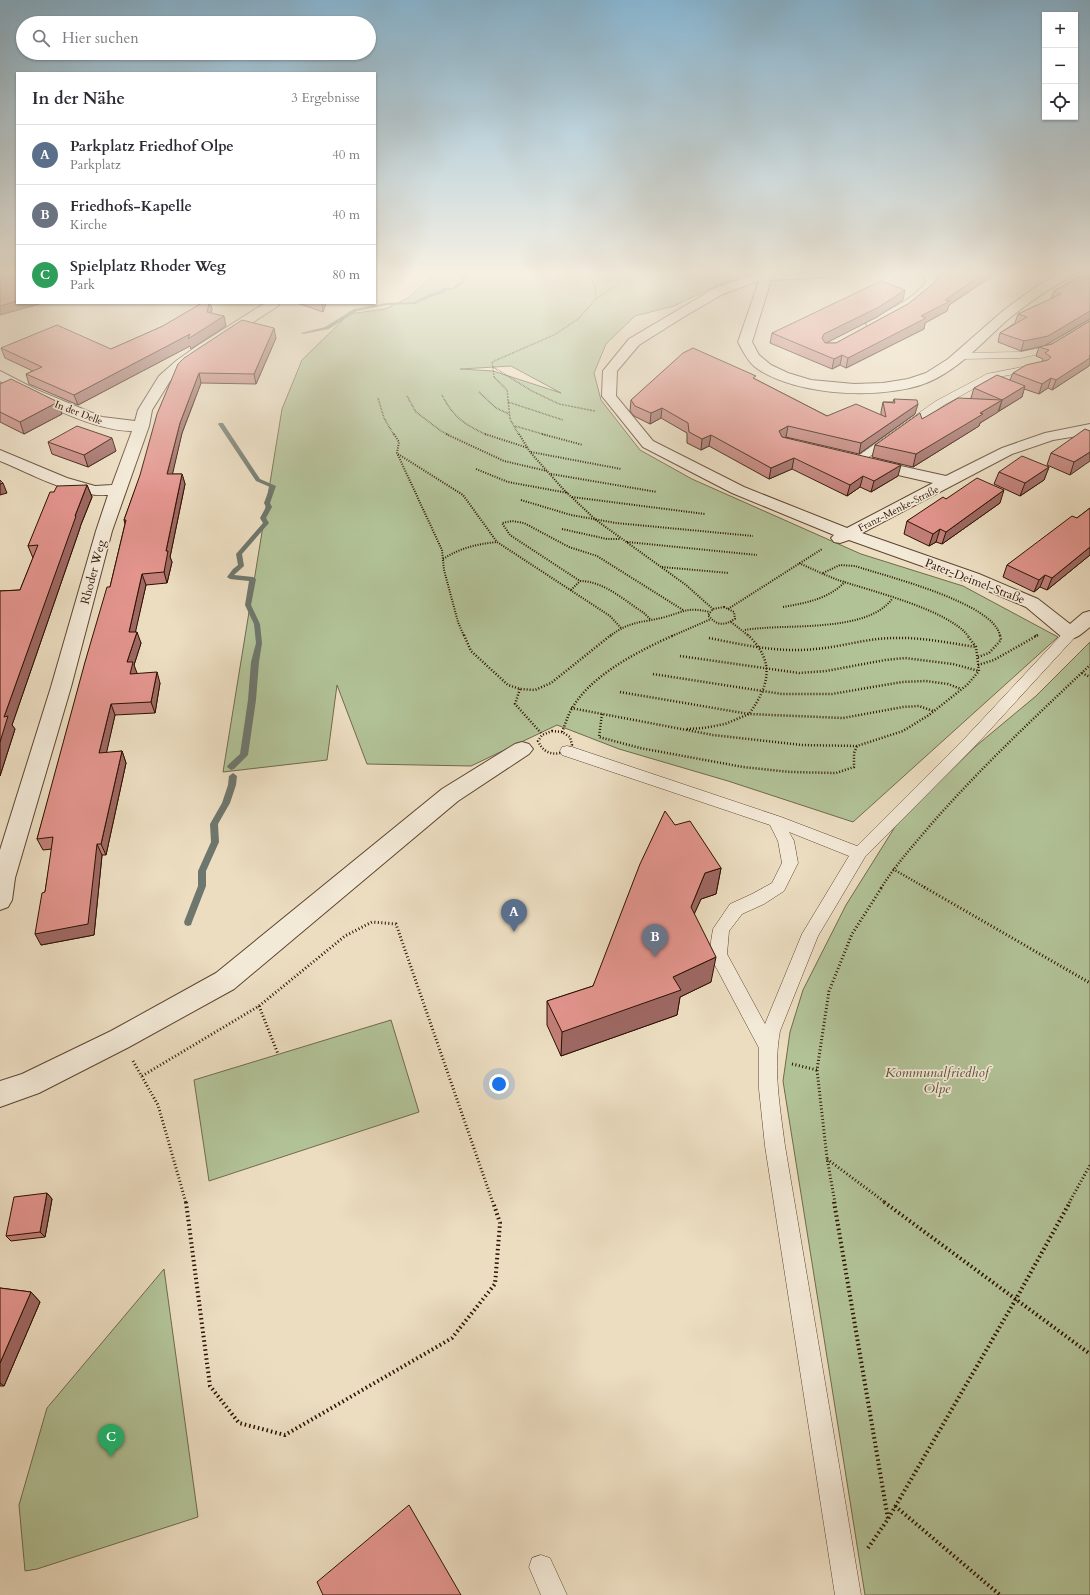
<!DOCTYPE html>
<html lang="de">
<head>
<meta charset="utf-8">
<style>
	:root { --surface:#fff; --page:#f2f2f3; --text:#2b2b33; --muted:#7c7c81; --line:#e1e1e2; --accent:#8f2418 }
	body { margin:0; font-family:Cardo,serif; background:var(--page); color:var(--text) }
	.controls { position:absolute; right:12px; top:12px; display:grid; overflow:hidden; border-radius:0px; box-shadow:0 1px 3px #0004 }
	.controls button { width:36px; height:36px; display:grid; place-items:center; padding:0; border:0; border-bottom:1px solid var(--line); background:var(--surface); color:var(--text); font:20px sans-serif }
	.you { position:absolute; left:499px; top:1084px; width:14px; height:14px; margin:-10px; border:3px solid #fff; border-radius:50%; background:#1a73e8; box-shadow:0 0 0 6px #1a73e833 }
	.badge { display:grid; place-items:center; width:26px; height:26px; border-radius:50%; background:var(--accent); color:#fff; font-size:13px; font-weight:700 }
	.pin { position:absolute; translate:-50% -33px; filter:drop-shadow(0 1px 2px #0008) }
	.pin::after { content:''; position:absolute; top:21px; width:14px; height:12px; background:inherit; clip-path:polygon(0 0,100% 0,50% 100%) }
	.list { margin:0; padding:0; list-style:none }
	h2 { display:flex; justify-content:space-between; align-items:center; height:52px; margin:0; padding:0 16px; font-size:17px }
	h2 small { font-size:13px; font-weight:400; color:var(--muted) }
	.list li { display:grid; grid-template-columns:26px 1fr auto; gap:12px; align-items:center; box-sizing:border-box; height:60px; padding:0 16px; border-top:1px solid var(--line) }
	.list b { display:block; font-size:15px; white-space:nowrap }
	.list p { margin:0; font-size:13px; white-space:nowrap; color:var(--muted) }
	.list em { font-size:13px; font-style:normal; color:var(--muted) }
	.icon { flex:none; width:22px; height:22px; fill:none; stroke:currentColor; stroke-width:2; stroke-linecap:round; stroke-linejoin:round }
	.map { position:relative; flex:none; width:1090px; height:1595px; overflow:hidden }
	.search { position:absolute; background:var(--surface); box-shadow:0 1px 3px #0004; left:16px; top:16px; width:360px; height:44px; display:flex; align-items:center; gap:10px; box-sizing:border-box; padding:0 14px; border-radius:22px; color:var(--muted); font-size:15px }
	.panel { position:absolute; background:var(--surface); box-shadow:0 1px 3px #0004; left:16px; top:72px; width:360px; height:232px; border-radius:0px }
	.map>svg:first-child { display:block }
	.green { fill:#b2c297; stroke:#706a4c; fill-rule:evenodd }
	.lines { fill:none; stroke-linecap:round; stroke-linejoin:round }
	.stream { fill:#6e776d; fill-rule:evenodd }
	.service-casing { stroke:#5d4430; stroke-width:1 }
	.minor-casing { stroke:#5d4430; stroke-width:2 }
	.path-far4 { stroke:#2d1100; stroke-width:1.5; stroke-dasharray:0.5 1; stroke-linecap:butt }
	.path-far3 { stroke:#2d1100; stroke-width:2; stroke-dasharray:1 1.5; stroke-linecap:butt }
	.path-far2 { stroke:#2d1100; stroke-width:2.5; stroke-dasharray:1 2; stroke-linecap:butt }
	.path-far1 { stroke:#2d1100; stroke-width:3; stroke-dasharray:1 2.5; stroke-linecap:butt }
	.path { stroke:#2d1100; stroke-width:4; stroke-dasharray:1.5 3; stroke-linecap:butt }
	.service { fill:#f3e9d7; fill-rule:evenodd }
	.minor { fill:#f3e9d7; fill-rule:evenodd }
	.wall { fill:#c27f79; stroke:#2d1100 }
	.shaded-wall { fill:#9e6863; stroke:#2d1100 }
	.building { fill:#e2948d; stroke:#2d1100 }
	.labels { text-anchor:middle; stroke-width:3.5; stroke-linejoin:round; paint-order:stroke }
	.far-street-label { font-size:10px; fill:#2d1100; stroke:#f3e9d7 }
	.street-label { font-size:12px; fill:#2d1100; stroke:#f3e9d7 }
	.near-park-label { font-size:14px; font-style:italic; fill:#5c4f35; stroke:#f3e9d7 }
</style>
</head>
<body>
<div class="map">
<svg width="1090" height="1595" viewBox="0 0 1090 1595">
	<rect width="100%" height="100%" fill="#ecddc1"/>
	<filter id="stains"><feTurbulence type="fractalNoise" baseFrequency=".005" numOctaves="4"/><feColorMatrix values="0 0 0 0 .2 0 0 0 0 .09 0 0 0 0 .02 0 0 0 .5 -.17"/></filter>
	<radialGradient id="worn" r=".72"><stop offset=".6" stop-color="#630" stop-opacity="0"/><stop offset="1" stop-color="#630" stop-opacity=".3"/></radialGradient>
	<g class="green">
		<path d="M436,273H753V274L720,284L674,306L635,316L606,344L594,373L601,400L640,450L692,479L861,554L963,586L1058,637L853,822L728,781L619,749L557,725L471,766L367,764L337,685L327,760L223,772L282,409L302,360L349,314L385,309L408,298ZM511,366L561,393L493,371L460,369Z"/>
		<path d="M1090,642V1595H865L783,1081L790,1032L803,990L846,905L898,822L976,746L1036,696Z"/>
		<path d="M391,1020L419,1112L209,1181L194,1080Z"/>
		<path d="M164,1269L198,1517L37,1569L25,1571L19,1505L47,1408Z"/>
	</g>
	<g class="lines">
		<g class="stream">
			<path d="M461,273H466L468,275C464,285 457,290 446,290L445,293L433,296L415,304L387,305L357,311L329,329L303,334L301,333L325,327L354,309L387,303L414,302L429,294L441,291L442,288H453L462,279L464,275Z"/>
			<path d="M219,423H223L260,479L276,486L270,503L272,507L266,518L269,523L242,554L244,566L234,575L253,577L256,579L251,605L260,624L262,643L259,662L256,700L248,755L234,769L231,770L227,767L228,765L240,754L248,700L251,662L256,643L254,624L245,605L249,581L230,579L227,577L233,569L238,565L236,554L263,523L260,518L266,507L264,503L270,487L256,481L218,424Z"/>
			<path d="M233,773L237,776L236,785L230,803L218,824L219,842L206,871V886L192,922L191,925L188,926L185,925L184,922L198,886V871L211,842L210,824L222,803L228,785L229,776Z"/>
		</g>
		<defs>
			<g id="service">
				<path d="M1090,320V327L1048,352L1021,358L961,359L956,356L961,353L1021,352L1045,347Z"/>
				<path d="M1033,365L1036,366L1038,368L1036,370L993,378L944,405L860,463L856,464L851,461L936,401L987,374Z"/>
				<path d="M1070,630L1075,631L1076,634L1075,637L976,745L865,857L818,936L780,1031C773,1070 780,1107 785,1146L861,1595H835L765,1146L759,1089V1048L709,954L713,929L730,904L752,894L772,883L782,863L778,841L770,825L562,755L560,751L562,747L567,746L572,747L781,817L857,846L966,737L1065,631ZM789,832L849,856L802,934L765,1024L727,954L729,931L742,914L764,904L784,891L798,863L794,841Z"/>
				<path d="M541,1555L550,1558L567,1595H541L529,1567L532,1558Z"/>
			</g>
			<g id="minor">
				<path d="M759,273H833L831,276L827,277L771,280L752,342L759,355L771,365L788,373L811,380L854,384L883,383L908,379L926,373L948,359L1004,310L1037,286L1060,273H1074L1072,276C1048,289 1026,304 1005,322C983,342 963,364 937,378C894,402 795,397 755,367C747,360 743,351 738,342L759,281L756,282L723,294L685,316L639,345L617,371L616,396L653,441L744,487L847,528L933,483L863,467L861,464L863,461L869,459L946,476L1002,448L1045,433L1090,424V434L1053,440L1012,454L862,533L979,574L1038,599L1070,624L1083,613L1090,611V627C1081,634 1076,641 1063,638L1026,607L967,582L849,540L840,543L834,542L831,538L834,535L732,493L643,447L602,396L603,371L629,339L715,288Z"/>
				<path d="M923,273H935L938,282C934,287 931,292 926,297C916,306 881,330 868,327L866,324L868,321C888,310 912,301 926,282Z"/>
				<path d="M265,303H280L278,306L207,352L186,367L170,381L152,410L149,426L112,531L71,687L15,878L12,900L8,907L0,910V850L51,687L96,531L108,495C71,497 34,475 0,461V450L67,478L95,486L112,485L132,431C92,431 35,400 0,381V371L37,390L102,417L135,421L138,410L159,376L176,361L197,346Z"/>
				<path d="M522,742L529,744L533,749L529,754L458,801L234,989L129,1047L39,1093L0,1107V1081L22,1074L111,1031L216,973L442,789L515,744Z"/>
			</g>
		</defs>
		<use href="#service" class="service-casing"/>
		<use href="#minor" class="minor-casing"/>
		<g class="path-far4">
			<path d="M588,273L595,286L596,298"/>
			<path d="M493,367L494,377L507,390L510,419L519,435"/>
			<path d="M479,392L496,408L509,414"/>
			<path d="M442,395C454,418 464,424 487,435"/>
			<path d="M407,396L416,412L441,431L449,435"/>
			<path d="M378,398L384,418L394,435"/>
			<path d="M508,402L563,420"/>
			<path d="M595,411L559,404L532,391L493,367L492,362L554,335L578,319L596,299L617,285L623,277L621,273"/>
			<path d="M515,426L546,435"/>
		</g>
		<g class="path-far3">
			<path d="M394,434L399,442L397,453L442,550L444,570L458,622L464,636"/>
			<path d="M446,434L504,461L547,471"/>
			<path d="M485,434L528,448"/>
			<path d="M519,434L530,452L564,490L596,520L686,585L713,609"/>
			<path d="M542,434L583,445"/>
			<path d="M531,452L621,469"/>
			<path d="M398,454L463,495L497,542L610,616L622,629"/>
			<path d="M476,469L508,482L568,493"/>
			<path d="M551,474L657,492"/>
			<path d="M572,497L705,514"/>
			<path d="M521,500L571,515L616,523L753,536"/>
			<path d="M562,529L607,539H620"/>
			<path d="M627,542L757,555"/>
			<path d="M443,559C460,548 477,544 497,542"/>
			<path d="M799,563C812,569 825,575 838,580C871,591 949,610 968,636"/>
			<path d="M662,567L729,573"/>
			<path d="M823,573L840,565L855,566C885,576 995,603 1000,636"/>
			<path d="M571,590L580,581"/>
			<path d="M724,607L734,612L735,619C723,626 717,626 708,615L713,609Z"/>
			<path d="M783,607C806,603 828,599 845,582"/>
			<path d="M728,609L822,549"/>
			<path d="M650,619L644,613C625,601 604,581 580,581L510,535L502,523L512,521L524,523L569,547L597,556L683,610"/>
			<path d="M731,622L749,636"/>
			<path d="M745,630C784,623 866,634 892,599"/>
			<path d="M610,636C631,620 643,623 665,617C686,611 687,607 710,612"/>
			<path d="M672,636L711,619"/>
			<path d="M1035,636L1038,635"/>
		</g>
		<g class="path-far2">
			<path d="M464,635L471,651L508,685L520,689L535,690L551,683L611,635"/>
			<path d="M709,638C744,645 779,653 815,649C842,647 867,638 894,638C921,637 949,643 976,647"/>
			<path d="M680,656L799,673L826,671L885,660L905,658L953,664L979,671"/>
			<path d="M978,657L989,653L1001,640L1000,635"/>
			<path d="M978,665L994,660L1038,635"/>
			<path d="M1082,673L1090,677"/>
			<path d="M653,674L782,694H832L902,682L926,681L948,684L961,689"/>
			<path d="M520,689L515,704L541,733"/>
			<path d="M620,692L749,714C769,686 776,662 748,635"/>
			<path d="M571,708L713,735L802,745L857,746L903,731L929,715L967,685L979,671L976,647L967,635"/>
			<path d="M602,714L599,737L640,748L743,767L790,772L836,773L854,767V753L857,746"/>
			<path d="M687,729L704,728L725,724L749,714L843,718L903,707L919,706L933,711"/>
			<path d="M552,731L562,732L570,737L572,745C561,757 545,757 538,741L542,735Z"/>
			<path d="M562,732C565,725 567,718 570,712C588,676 639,651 674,635"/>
			<path d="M893,869L926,888"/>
			<path d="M881,888C895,866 911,848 928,828C978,770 1034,718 1090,665"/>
		</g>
		<g class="path-far1">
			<path d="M924,887L1090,983"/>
			<path d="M259,1006L278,1054"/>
			<path d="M133,1061L158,1105L186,1203"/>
			<path d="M792,1064L817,1070"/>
			<path d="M142,1076L259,1006L345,936L372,922L396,924L493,1203"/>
			<path d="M827,1159L886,1203"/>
			<path d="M835,1203L827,1158L817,1070L829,991L852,934L882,887"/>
			<path d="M1069,1203L1090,1165"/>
		</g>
		<g class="path">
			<path d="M186,1202L210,1386L239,1423L285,1435L452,1338L495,1284L500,1223L493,1202"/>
			<path d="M834,1202L888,1519"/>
			<path d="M884,1202L1090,1354"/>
			<path d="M895,1506L1000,1595"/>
			<path d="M868,1548L888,1519L1016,1299L1070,1202"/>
		</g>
		<use href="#service" class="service"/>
		<use href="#minor" class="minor"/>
	</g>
	<g class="wall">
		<path d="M943,273H999L988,279L949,305L947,311L925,323L924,329L846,368L840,365L832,369L770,343L772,333L903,300L877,317L826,343H836L908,304L933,284Z"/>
		<path d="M1087,273L1090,319L1045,345L1052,344L1090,321V363L1089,366L1052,390L1048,388L1039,394L1024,389L1022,397L980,423L979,426L913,467L872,457L875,445L922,419L971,398L974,388L1010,380L1013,373L1042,362L1043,359L1036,356L1039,347L1021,351L998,342L1000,333L1015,323L1018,314L1051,299L1054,291Z"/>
		<path d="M202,303H210L212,309L211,312L226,326L191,349L190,346L78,405L29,384L26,374L33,371L5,358L1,348L111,349L163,326Z"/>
		<path d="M297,303H326L323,312Z"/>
		<path d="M276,338L256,384L201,383L182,433L172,474H182L185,484L170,557L172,562L167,583L146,585L135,632L141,643L134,665L136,674L160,683L155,713L115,715L106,753L122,751L126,763L106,855H102L94,935L41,945L45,892L52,849L43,850L37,839L110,587L125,524L124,520L184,358Z"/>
		<path d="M755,379L827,416L881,415V412L883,402H893L894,399L915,414L859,454L786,437H785L898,476L871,492L860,487L847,496L792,469L769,479L709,446L701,450L687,443V433L661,418L650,424L634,416L630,411L631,400Z"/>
		<path d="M0,384L58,402L62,414L24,434L0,422Z"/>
		<path d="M1090,431L1070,475L1047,465L1051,453Z"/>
		<path d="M48,442L116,451L88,467L52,454Z"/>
		<path d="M1049,467L1044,480L1020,496L994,484L999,472Z"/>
		<path d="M87,485L92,497L80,527V528L12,725L15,729L0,776V591L20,590L33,558L28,546L54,492Z"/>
		<path d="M946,499L1000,503L942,544L936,542L929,546L904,534L907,521Z"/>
		<path d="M1090,508V555L1047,590L1040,587L1034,592L1003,577L1007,565L1077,518Z"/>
		<path d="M675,825L721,868L716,894L701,899L694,914L711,982L680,997L677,1015L561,1056L547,1025V1001L593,986Z"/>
		<path d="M47,1193L52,1199L45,1237L11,1241L6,1236Z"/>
		<path d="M0,1288L31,1292L40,1302L4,1386H0Z"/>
	</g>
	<g class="shaded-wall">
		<path d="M985,273H999L988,279L949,305L947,311L925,323L924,329L846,368L848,358L945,300Z"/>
		<path d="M905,290L903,300L877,317L822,345V338L824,334Z"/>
		<path d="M17,301V303H43L0,315V306Z"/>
		<path d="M209,303H210L212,309L210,321L207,312Z"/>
		<path d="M322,303H326L323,312Z"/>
		<path d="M1090,311V319L1044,346L1021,351L1024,341Z"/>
		<path d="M224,316L226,326L191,349L190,346L78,405L74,395Z"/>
		<path d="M274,328L276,338L256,384L254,374Z"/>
		<path d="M842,355L840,365L832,369L834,359Z"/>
		<path d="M1090,355V363L1089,366L1052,390L1056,380Z"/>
		<path d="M199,373L201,383L182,433L170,485L167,474L180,423Z"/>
		<path d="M1051,378L1048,388L1039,394L1042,384Z"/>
		<path d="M1025,386L1022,397L999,411L1002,400Z"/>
		<path d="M1002,400L998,412L980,423L979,426L913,467L916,454L980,413Z"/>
		<path d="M58,402L62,414L24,434L20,422Z"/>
		<path d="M918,404L915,414L859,454L861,443Z"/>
		<path d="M662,408L661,418L650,424L651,413Z"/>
		<path d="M788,426L786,437L777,442L779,431Z"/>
		<path d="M711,435L709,446L701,450L702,439Z"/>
		<path d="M112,438L116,451L88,467L84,455Z"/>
		<path d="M1090,452V461L1070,475L1074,462Z"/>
		<path d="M794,458L792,469L769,479L771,468Z"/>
		<path d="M901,465L898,476L871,492L874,481Z"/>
		<path d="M1049,467L1044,480L1020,496L1025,483Z"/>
		<path d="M182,474L185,484L170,557L172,562L167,583L164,572L166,551Z"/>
		<path d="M863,476L860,487L847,496L850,485Z"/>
		<path d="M3,483L7,493L0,495V484Z"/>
		<path d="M87,485L92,497L80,527V528L12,725L15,729L0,776V742L4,717L75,516Z"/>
		<path d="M1004,490L1000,503L942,544L946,532Z"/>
		<path d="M940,529L936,542L929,546L933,534Z"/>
		<path d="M1090,547V555L1047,590L1052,578Z"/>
		<path d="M142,574L146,585L133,643L129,632Z"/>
		<path d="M1045,575L1040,587L1034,592L1039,580Z"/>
		<path d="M137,632L141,643L134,665L137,673L134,685L130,674L127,662Z"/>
		<path d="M157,672L160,683L155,713L151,702Z"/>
		<path d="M111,704L115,715L104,764L99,753Z"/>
		<path d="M122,751L126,763L106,855L101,844Z"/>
		<path d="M97,844L102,855L94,935L41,945L35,934Z"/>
		<path d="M721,868L716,894L701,899L686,932L691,907L705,873Z"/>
		<path d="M716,957L711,982L680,997L677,1015L561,1056L562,1032L673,977Z"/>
		<path d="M47,1193L52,1199L45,1237L40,1232Z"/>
		<path d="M31,1292L40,1302L4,1386L0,1383V1363Z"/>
	</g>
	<g class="building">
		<path d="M0,273H17V301L0,306Z"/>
		<path d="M941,273H985L945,300L950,301L921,316L926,318L848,358L842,355L834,359L772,333L881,281L905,290L879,307L824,334L822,338L825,343H836L908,304L933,284Z"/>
		<path d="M1087,273H1090V311L1048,336L1024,341L1000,333L1027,317L1018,314L1061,294L1054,291Z"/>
		<path d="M202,303H209L207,312L224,316L188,339L190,334L74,395L26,374L42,367L1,348L57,325L111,349L163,326Z"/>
		<path d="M242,320L274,328L254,374L199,373L180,423L167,474H182L166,551H168L164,572L142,574L129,632H137L127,662H133L130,674L157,672L151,702L111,704L99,753L122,751L101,844H97L88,924L35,934L42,893L45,892L53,837L37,839L85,662L107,587H110L126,520H124L140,475L157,414L178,364L184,358Z"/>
		<path d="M1090,321V355L1089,356L1090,358L1056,380L1051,378L1042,384L1013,373L1026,365L1048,360L1051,357L1045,353L1049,350L1039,347L1052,344Z"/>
		<path d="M693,348L756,376L753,378L827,416L856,404L886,417L883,402L895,403L894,399L917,400L918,404L861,443L788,426L779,431L782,437L901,465L874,481L863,476L850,485L794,458L771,468L711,435L702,439L689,432L688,423L662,408L651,413L635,406L631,400L683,353Z"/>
		<path d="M997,375L1025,386L1002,400L974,388Z"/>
		<path d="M11,379L58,402L20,422L0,412V384Z"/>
		<path d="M958,398L1002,400L980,413L983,414L916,454L875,445L920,413L922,419Z"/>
		<path d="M77,426L112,438L84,455L48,442Z"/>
		<path d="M1085,429L1090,431V452L1074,462L1051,453Z"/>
		<path d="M1022,456L1049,467L1025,483L999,472Z"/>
		<path d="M977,478L1004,490L946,532L940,529L933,534L907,521L943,497L946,499Z"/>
		<path d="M0,480L3,483L0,484Z"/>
		<path d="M87,485L75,516H76L4,717L8,716L0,742V591L20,590L38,545L28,546L50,492H54L57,486Z"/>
		<path d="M1090,508V547L1052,578L1045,575L1039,580L1007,565L1072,516L1077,518Z"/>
		<path d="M665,811L675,825L690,821L721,868L705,873L691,907L716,957L673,977L681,990L562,1032L547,1001L593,986L640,864Z"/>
		<path d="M47,1193L40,1232L6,1236L14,1197Z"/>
		<path d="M0,1288L31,1292L0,1363Z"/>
		<path d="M409,1505L461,1595H323L317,1582Z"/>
	</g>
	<linearGradient id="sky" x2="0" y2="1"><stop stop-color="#88b7d4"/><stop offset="0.55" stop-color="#f6f0e3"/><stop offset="1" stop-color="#f6f0e3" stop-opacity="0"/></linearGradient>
	<rect width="1090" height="496" fill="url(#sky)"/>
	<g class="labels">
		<g class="far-street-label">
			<text transform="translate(79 412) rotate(21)" y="4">In der Delle</text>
			<text transform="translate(898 508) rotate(-27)" y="4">Franz-Menke-Straße</text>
		</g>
		<g class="street-label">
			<text transform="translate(93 572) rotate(-75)" y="4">Rhoder Weg</text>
			<text transform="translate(975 581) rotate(21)" y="4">Pater-Deimel-Straße</text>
		</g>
		<g class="near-park-label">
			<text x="937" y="1077">Kommunalfriedhof<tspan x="937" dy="16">Olpe</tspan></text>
		</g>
	</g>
	<rect width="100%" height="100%" filter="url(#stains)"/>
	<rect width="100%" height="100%" fill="url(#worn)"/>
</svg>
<div class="controls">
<button>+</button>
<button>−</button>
<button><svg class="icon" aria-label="locate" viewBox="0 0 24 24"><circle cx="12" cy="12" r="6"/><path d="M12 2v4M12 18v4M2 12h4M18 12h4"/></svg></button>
</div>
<div class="you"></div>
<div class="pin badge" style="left:514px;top:932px;background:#5c6f8a">A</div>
<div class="pin badge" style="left:655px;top:957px;background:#6b7280">B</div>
<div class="pin badge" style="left:111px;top:1457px;background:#2e9e5b">C</div>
<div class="search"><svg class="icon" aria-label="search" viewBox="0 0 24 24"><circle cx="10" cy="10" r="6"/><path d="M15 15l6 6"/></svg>Hier suchen</div>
<section class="panel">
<h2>In der Nähe<small>3 Ergebnisse</small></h2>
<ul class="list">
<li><span class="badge" style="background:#5c6f8a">A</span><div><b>Parkplatz Friedhof Olpe</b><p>Parkplatz</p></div><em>40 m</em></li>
<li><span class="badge" style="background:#6b7280">B</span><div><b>Friedhofs-Kapelle</b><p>Kirche</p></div><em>40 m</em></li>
<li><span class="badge" style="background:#2e9e5b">C</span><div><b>Spielplatz Rhoder Weg</b><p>Park</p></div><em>80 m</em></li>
</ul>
</section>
</div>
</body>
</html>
